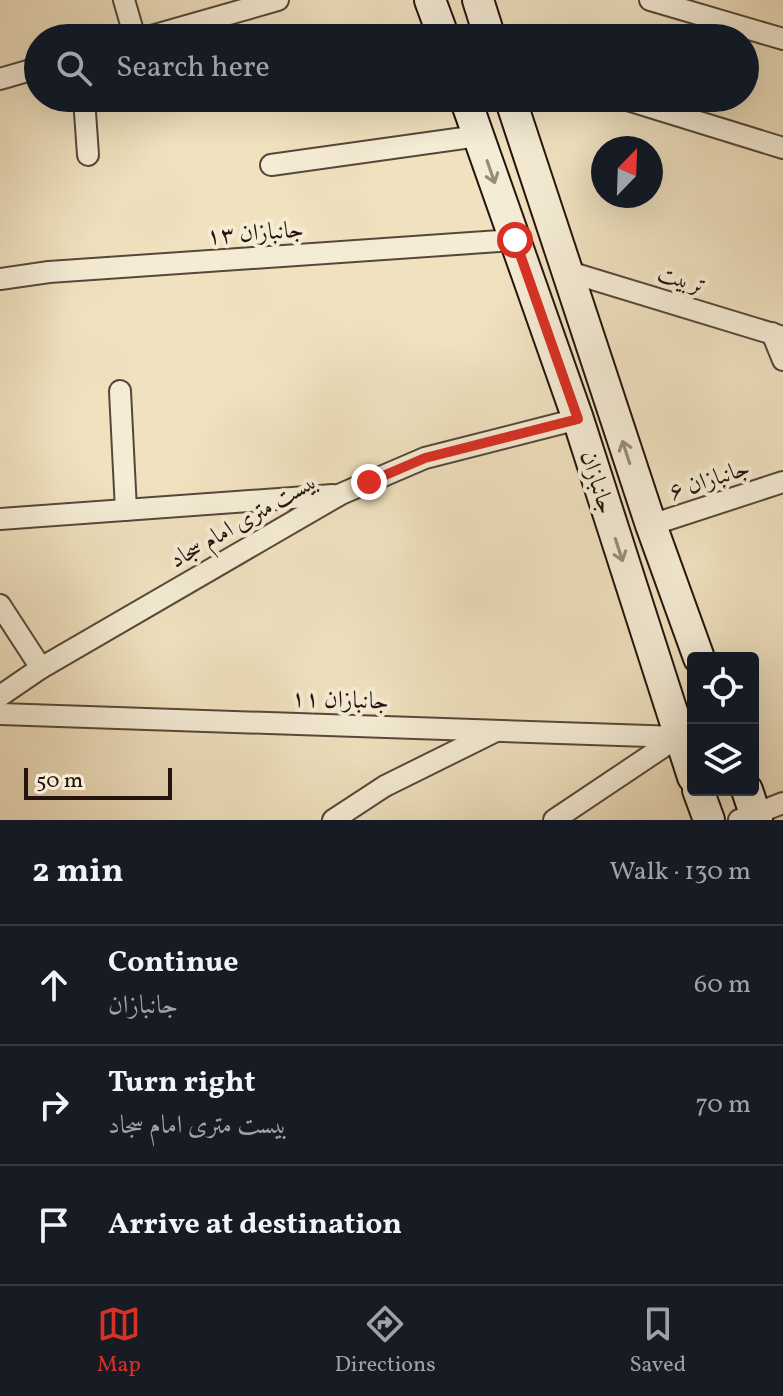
<!DOCTYPE html>
<html lang="en">
<head>
<meta charset="utf-8">
<style>
	:root { --surface:#171b24; --page:#242831; --text:#f1f3f6; --muted:#9ea1a6; --line:#363941; --accent:#d93025 }
	body { margin:0; font-family:Vollkorn,Amiri,serif; background:var(--page); color:var(--text) }
	.controls { position:absolute; right:24px; bottom:24px; display:grid; overflow:hidden; border-radius:8px; box-shadow:0 8px 32px #0002 }
	.controls button { width:72px; height:72px; display:grid; place-items:center; padding:0; border:0; border-bottom:2px solid var(--line); background:var(--surface); color:var(--text); font:40px sans-serif }
	.compass { position:absolute; left:591px; top:136px; width:72px; height:72px; border-radius:50%; background:var(--surface); box-shadow:0 8px 32px #0002; rotate:23deg }
	.scale { position:absolute; left:24px; bottom:20px; width:148px; box-sizing:border-box; padding-left:8px; border:4px solid #24140e; border-top:0; font-size:22px; line-height:28px; white-space:nowrap; color:#24140e; -webkit-text-stroke:6px #f5ecd5; paint-order:stroke }
	.stop { position:absolute; width:24px; height:24px; margin:-18px; border:6px solid #d93025; border-radius:50%; background:#fff }
	.stop.end { background:#d93025; border-color:#fff; box-shadow:0 2px 8px #0008 }
	.list { margin:0; padding:0; list-style:none }
	h2 { display:flex; justify-content:space-between; align-items:center; height:104px; margin:0; padding:0 32px; font-size:34px }
	h2 small { font-size:26px; font-weight:400; color:var(--muted) }
	.list li { display:grid; grid-template-columns:52px 1fr auto; gap:24px; align-items:center; box-sizing:border-box; height:120px; padding:0 32px; border-top:2px solid var(--line) }
	.list b { display:block; font-size:30px; white-space:nowrap }
	.list p { margin:0; font-size:26px; white-space:nowrap; color:var(--muted) }
	.list em { font-size:26px; font-style:normal; color:var(--muted) }
	.icon { flex:none; width:44px; height:44px; fill:none; stroke:currentColor; stroke-width:2; stroke-linecap:round; stroke-linejoin:round }
	.map { position:relative; flex:none; width:783px; height:820px; overflow:hidden }
	.search { position:absolute; background:var(--surface); box-shadow:0 8px 32px #0002; left:24px; right:24px; top:24px; height:88px; display:flex; align-items:center; gap:20px; box-sizing:border-box; padding:0 28px; border-radius:44px; color:var(--muted); font-size:30px }
	.sheet { height:464px; background:var(--surface) }
	nav { display:flex; justify-content:space-around; align-items:center; box-sizing:border-box; height:112px; border-top:2px solid var(--line); background:var(--surface); font-size:22px; color:var(--muted) }
	nav a { display:grid; justify-items:center; gap:4px }
	nav .on { color:var(--accent) }
	.map>svg:first-child { display:block }
	.lines { fill:none; stroke-linecap:round; stroke-linejoin:round }
	.minor-casing { stroke:#57473a; stroke-width:24 }
	.secondary-casing { stroke:#24140e; stroke-width:34 }
	.minor { stroke:#f5ecd5; stroke-width:20 }
	.secondary { stroke:#f5ecd5; stroke-width:30 }
	.oneway { stroke:#978b7b }
	.route { stroke:#d93025; stroke-width:10 }
	.labels { text-anchor:middle; stroke-width:8; stroke-linejoin:round; paint-order:stroke }
	.street-label { font-size:24px; fill:#24140e; stroke:#f5ecd5 }
</style>
</head>
<body>
<div class="map">
<svg width="783" height="820" viewBox="0 0 783 820">
	<rect width="100%" height="100%" fill="#f0e1bf"/>
	<filter id="stains"><feTurbulence type="fractalNoise" baseFrequency=".0025" numOctaves="4"/><feColorMatrix values="0 0 0 0 .2 0 0 0 0 .09 0 0 0 0 .02 0 0 0 .5 -.17"/></filter>
	<radialGradient id="worn" r=".72"><stop offset=".6" stop-color="#630" stop-opacity="0"/><stop offset="1" stop-color="#630" stop-opacity=".3"/></radialGradient>
	<g class="lines">
		<defs>
			<g id="minor">
				<path d="M124,0L135,38"/>
				<path d="M650,0L783,39"/>
				<path d="M144,38L278,0"/>
				<path d="M0,79L38,68"/>
				<path d="M84,98L88,155"/>
				<path d="M621,98L783,148"/>
				<path d="M271,165L478,136"/>
				<path d="M566,271L783,337"/>
				<path d="M0,279L49,272L515,240"/>
				<path d="M772,333L783,360"/>
				<path d="M120,391L126,510"/>
				<path d="M0,519L333,495"/>
				<path d="M651,525L783,482"/>
				<path d="M0,605L41,668"/>
				<path d="M0,696L41,668L341,494L425,458L578,419"/>
				<path d="M0,714L678,737"/>
				<path d="M333,820L385,786L494,732"/>
				<path d="M554,820L678,737"/>
				<path d="M739,820L783,803"/>
			</g>
			<g id="secondary">
				<path d="M430,0L444,38"/>
				<path d="M478,0L490,38"/>
				<path d="M465,98L578,419L693,777"/>
				<path d="M510,98L651,525L699,658"/>
				<path d="M698,790L709,820"/>
				<path d="M747,790L757,820"/>
			</g>
		</defs>
		<use href="#minor" class="minor-casing"/>
		<use href="#secondary" class="secondary-casing"/>
		<use href="#minor" class="minor"/>
		<use href="#secondary" class="secondary"/>
	</g>
	<defs><path id="oneway-shaft" d="M-6 0H5M1.5-3L5.5 0L1.5 3" fill="none" stroke-width="1.6" stroke-linecap="round" stroke-linejoin="round" transform="scale(2)"/></defs>
	<g class="oneway">
		<use href="#oneway-shaft" transform="translate(491 172) rotate(71)"/>
		<use href="#oneway-shaft" transform="translate(626 452) rotate(-108)"/>
		<use href="#oneway-shaft" transform="translate(619 550) rotate(72)"/>
	</g>
	<g class="lines">
		<path class="route" d="M369,482L425,458L578,419L515,240"/>
	</g>
	<g class="labels">
		<g class="street-label">
			<text transform="translate(255 232) rotate(-4)" y="8">جانبازان ۱۳</text>
			<text transform="translate(682 279) rotate(17)" y="8">تربیت</text>
			<text transform="translate(709 479) rotate(-18)" y="8">جانبازان ۶</text>
			<text transform="translate(598 482) rotate(72)" y="8">جانبازان</text>
			<text transform="translate(243 520) rotate(-30)" y="8">بیست متری امام سجاد</text>
			<text transform="translate(340 699) rotate(2)" y="8">جانبازان ۱۱</text>
		</g>
	</g>
	<rect width="100%" height="100%" filter="url(#stains)"/>
	<rect width="100%" height="100%" fill="url(#worn)"/>
</svg>
<div class="controls">
<button><svg class="icon" aria-label="locate" viewBox="0 0 24 24"><circle cx="12" cy="12" r="6"/><path d="M12 2v4M12 18v4M2 12h4M18 12h4"/></svg></button>
<button><svg class="icon" aria-label="layers" viewBox="0 0 24 24"><path d="M12 4l9 5-9 5-9-5zM3 14l9 5 9-5"/></svg></button>
</div>
<svg class="compass" viewBox="-18 -18 36 36"><path d="M0-13l5 13h-10z" fill="#e53935"/><path d="M0 13l5-13h-10z" fill="#9ea1a6"/></svg>
<div class="scale">50 m</div>
<div class="stop" style="left:515px;top:240px"></div>
<div class="stop end" style="left:369px;top:482px"></div>
<div class="search"><svg class="icon" aria-label="search" viewBox="0 0 24 24"><circle cx="10" cy="10" r="6"/><path d="M15 15l6 6"/></svg>Search here</div>
</div>
<section class="sheet">
<h2>2 min<small>Walk · 130 m</small></h2>
<ul class="list">
<li><svg class="icon" aria-label="ahead" viewBox="0 0 24 24"><path d="M12 20V5M6 11l6-6 6 6"/></svg><div><b>Continue</b><p>جانبازان</p></div><em>60 m</em></li>
<li><svg class="icon" aria-label="right" viewBox="0 0 24 24"><path d="M7 20v-9h11M14 6l5 5-5 5"/></svg><div><b>Turn right</b><p>بیست متری امام سجاد</p></div><em>70 m</em></li>
<li><svg class="icon" aria-label="arrive" viewBox="0 0 24 24"><path d="M6 21V4h12l-3 4 3 4H6"/></svg><div><b>Arrive at destination</b></div></li>
</ul>
</section>
<nav>
<a class="on"><svg class="icon" aria-label="map" viewBox="0 0 24 24"><path d="M3 6l6-2 6 2 6-2v14l-6 2-6-2-6 2zM9 4v14M15 6v14"/></svg>Map</a>
<a><svg class="icon" aria-label="directions" viewBox="0 0 24 24"><path d="M12 3l9 9-9 9-9-9zM9 14v-3h6M13 9l2 2-2 2"/></svg>Directions</a>
<a><svg class="icon" aria-label="saved" viewBox="0 0 24 24"><path d="M7 4h10v16l-5-4-5 4z"/></svg>Saved</a>
</nav>
</body>
</html>
